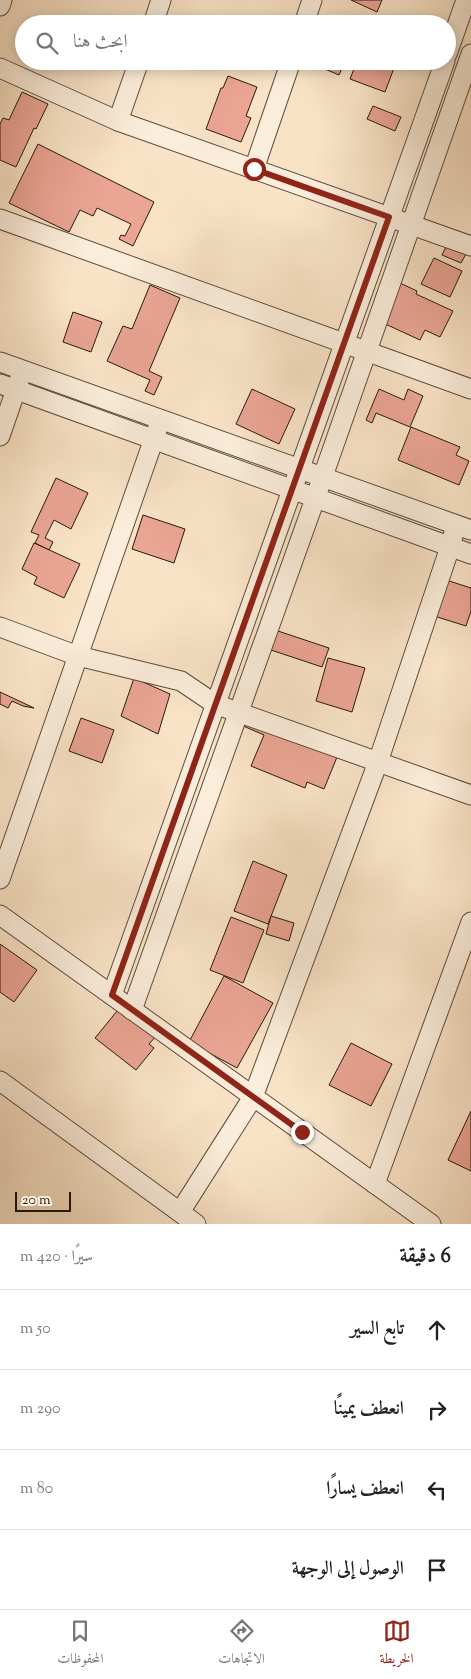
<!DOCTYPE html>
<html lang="ar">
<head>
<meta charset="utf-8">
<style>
	:root { --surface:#fff; --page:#f6f6f6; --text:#222; --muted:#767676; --line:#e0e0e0; --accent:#8f2418 }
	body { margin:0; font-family:"Sorts Mill Goudy",Amiri,serif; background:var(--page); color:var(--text); direction:rtl }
	.scale { position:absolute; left:15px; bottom:12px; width:56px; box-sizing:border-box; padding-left:5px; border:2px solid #28190d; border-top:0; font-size:14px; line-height:18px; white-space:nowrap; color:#28190d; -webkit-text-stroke:4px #fbeddb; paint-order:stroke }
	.stop { position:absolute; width:15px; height:15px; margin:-11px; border:4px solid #8f2418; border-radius:50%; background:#fff }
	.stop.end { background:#8f2418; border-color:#fff; box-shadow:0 1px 5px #0008 }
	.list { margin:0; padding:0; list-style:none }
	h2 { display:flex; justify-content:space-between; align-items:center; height:65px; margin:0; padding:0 20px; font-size:21px }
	h2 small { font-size:16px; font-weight:400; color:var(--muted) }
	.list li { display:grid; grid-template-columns:32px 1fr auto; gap:15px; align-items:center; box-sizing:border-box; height:80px; padding:0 20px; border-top:1px solid var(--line) }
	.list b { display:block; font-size:19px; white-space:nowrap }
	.list em { font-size:16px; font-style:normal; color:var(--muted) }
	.icon { flex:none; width:28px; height:28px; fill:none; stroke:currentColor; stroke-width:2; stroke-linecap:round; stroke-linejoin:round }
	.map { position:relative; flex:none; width:471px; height:1224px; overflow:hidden; direction:ltr }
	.search { position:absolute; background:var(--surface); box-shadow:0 2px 12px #0003; left:15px; right:15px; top:15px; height:55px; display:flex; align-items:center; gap:12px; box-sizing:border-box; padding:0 18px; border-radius:28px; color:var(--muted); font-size:19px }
	.sheet { height:385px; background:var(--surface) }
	nav { display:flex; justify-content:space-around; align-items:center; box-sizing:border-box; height:70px; border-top:1px solid var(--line); background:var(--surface); font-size:14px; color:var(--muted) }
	nav a { display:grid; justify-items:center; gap:2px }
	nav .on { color:var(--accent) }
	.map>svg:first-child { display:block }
	.building { fill:#eba595; stroke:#28190d }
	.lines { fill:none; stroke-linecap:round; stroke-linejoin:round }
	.minor-casing { stroke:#5c4c3c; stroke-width:21 }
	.minor { stroke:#fbeddb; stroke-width:19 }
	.route { stroke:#8f2418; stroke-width:6 }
</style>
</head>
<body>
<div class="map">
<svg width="471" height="1224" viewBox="0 0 471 1224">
	<rect width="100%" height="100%" fill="#f9e3c7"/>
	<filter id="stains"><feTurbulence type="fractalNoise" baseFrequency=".004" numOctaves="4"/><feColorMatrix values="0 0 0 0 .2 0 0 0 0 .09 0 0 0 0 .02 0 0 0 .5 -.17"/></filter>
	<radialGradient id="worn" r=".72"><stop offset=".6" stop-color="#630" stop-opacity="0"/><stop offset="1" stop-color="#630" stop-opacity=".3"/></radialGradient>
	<g class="building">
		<path d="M351,0H382L377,12Z"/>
		<path d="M306,61H345L339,75Z"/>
		<path d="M357,61H377L394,68L385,92L350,79Z"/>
		<path d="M228,76L257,87L246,116L251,118L241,142L206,129L221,88H223Z"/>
		<path d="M22,92L48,104L36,129L34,128L16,167L0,160V124L3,118L9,120Z"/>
		<path d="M373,106L401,117L395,131L367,119Z"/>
		<path d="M38,144L154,202L133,246L119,239L121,235L125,236L131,224L97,208L93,216L80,210L69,232L9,203Z"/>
		<path d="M448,243L467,252L461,263L442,255Z"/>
		<path d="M434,258L462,271L450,297L421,284Z"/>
		<path d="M400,283L417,291L416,294L453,311L440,337L425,330L420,340L381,322Z"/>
		<path d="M150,285L180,298L149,371L162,377L154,395L145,391L150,380L107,361L123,326L132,329Z"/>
		<path d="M73,312L102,322L91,352L63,342Z"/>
		<path d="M252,389L295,409L279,444L236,424Z"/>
		<path d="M379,389L404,400L408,389L423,396L410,427L376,413L372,423L366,420Z"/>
		<path d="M411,427L460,447L456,455L469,461L459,485L398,460Z"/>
		<path d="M56,478L88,493L71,529L54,520L45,538L53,542L49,550L35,543L39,535L31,532Z"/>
		<path d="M143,515L185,529L174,563L132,549Z"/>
		<path d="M34,543L80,564L64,598L34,584L37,577L22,569Z"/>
		<path d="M443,579L471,588V611L466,626L431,615Z"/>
		<path d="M269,628L329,648L322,667L262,647Z"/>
		<path d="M328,658L365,668L352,712L316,701Z"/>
		<path d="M134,678L170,694L158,734L121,716Z"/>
		<path d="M0,692L34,708L23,706L12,701L8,708L0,704Z"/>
		<path d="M81,718L114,730L102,763L69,751Z"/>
		<path d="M245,721L337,757L324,789L307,782L305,788L251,766L264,735L241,725Z"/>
		<path d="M253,861L287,875L268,924L234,911Z"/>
		<path d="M271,916L294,923L289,941L266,934Z"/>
		<path d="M231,917L264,930L243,983L210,970Z"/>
		<path d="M0,944L37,970L14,1002L0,992Z"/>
		<path d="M224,976L273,1003L237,1068L189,1042Z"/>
		<path d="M122,1005L158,1034L149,1044L154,1048L136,1070L95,1038Z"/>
		<path d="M351,1043L392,1064L371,1106L329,1085Z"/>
		<path d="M471,1111V1171L448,1160Z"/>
	</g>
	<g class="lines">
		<defs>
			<g id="minor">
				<path d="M0,6L2,0"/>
				<path d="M153,24L161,0"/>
				<path d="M304,24L312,0"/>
				<path d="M447,54L466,0"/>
				<path d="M0,68L118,121L471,246"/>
				<path d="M118,121L139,61"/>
				<path d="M254,169L291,61"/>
				<path d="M0,219L471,389"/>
				<path d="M0,362L471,530"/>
				<path d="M0,384L471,554"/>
				<path d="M0,436L20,378"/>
				<path d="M0,627L78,656L181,681L215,704L471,795"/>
				<path d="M0,879L157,430"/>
				<path d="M0,915L431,1224"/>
				<path d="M112,995L445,61"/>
				<path d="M132,1010L315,499L471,54"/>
				<path d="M0,1081L196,1224"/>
				<path d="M375,1184L471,922"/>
				<path d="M180,1212L253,1097L378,762L450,547L456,525"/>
			</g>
		</defs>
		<use href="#minor" class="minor-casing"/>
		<use href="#minor" class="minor"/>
	</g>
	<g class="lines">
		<path class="route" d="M254,169L389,217L112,995L302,1132"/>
	</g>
	<rect width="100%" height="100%" filter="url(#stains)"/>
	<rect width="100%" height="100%" fill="url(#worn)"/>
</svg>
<div class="scale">20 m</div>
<div class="stop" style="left:254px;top:169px"></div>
<div class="stop end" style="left:302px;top:1132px"></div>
<div class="search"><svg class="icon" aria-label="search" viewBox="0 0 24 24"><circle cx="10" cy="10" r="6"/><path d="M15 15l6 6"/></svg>ابحث هنا</div>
</div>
<section class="sheet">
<h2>6 دقيقة<small>سيرًا · 420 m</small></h2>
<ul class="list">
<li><svg class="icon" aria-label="ahead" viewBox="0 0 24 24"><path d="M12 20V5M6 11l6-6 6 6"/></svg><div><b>تابع السير</b></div><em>50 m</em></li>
<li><svg class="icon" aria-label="right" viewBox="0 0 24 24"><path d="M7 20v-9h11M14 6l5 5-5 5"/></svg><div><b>انعطف يمينًا</b></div><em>290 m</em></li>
<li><svg class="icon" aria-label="left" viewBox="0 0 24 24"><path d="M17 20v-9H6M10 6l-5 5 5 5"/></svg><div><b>انعطف يسارًا</b></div><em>80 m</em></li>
<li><svg class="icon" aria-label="arrive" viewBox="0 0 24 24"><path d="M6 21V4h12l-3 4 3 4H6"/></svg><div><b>الوصول إلى الوجهة</b></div></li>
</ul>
</section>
<nav>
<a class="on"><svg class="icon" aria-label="map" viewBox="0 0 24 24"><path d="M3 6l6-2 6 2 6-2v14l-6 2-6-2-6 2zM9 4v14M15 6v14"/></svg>الخريطة</a>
<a><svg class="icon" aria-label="directions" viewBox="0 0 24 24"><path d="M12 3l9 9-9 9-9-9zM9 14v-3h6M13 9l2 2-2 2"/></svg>الاتجاهات</a>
<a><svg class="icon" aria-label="saved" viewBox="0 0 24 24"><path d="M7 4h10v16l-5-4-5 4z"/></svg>المحفوظات</a>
</nav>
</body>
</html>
